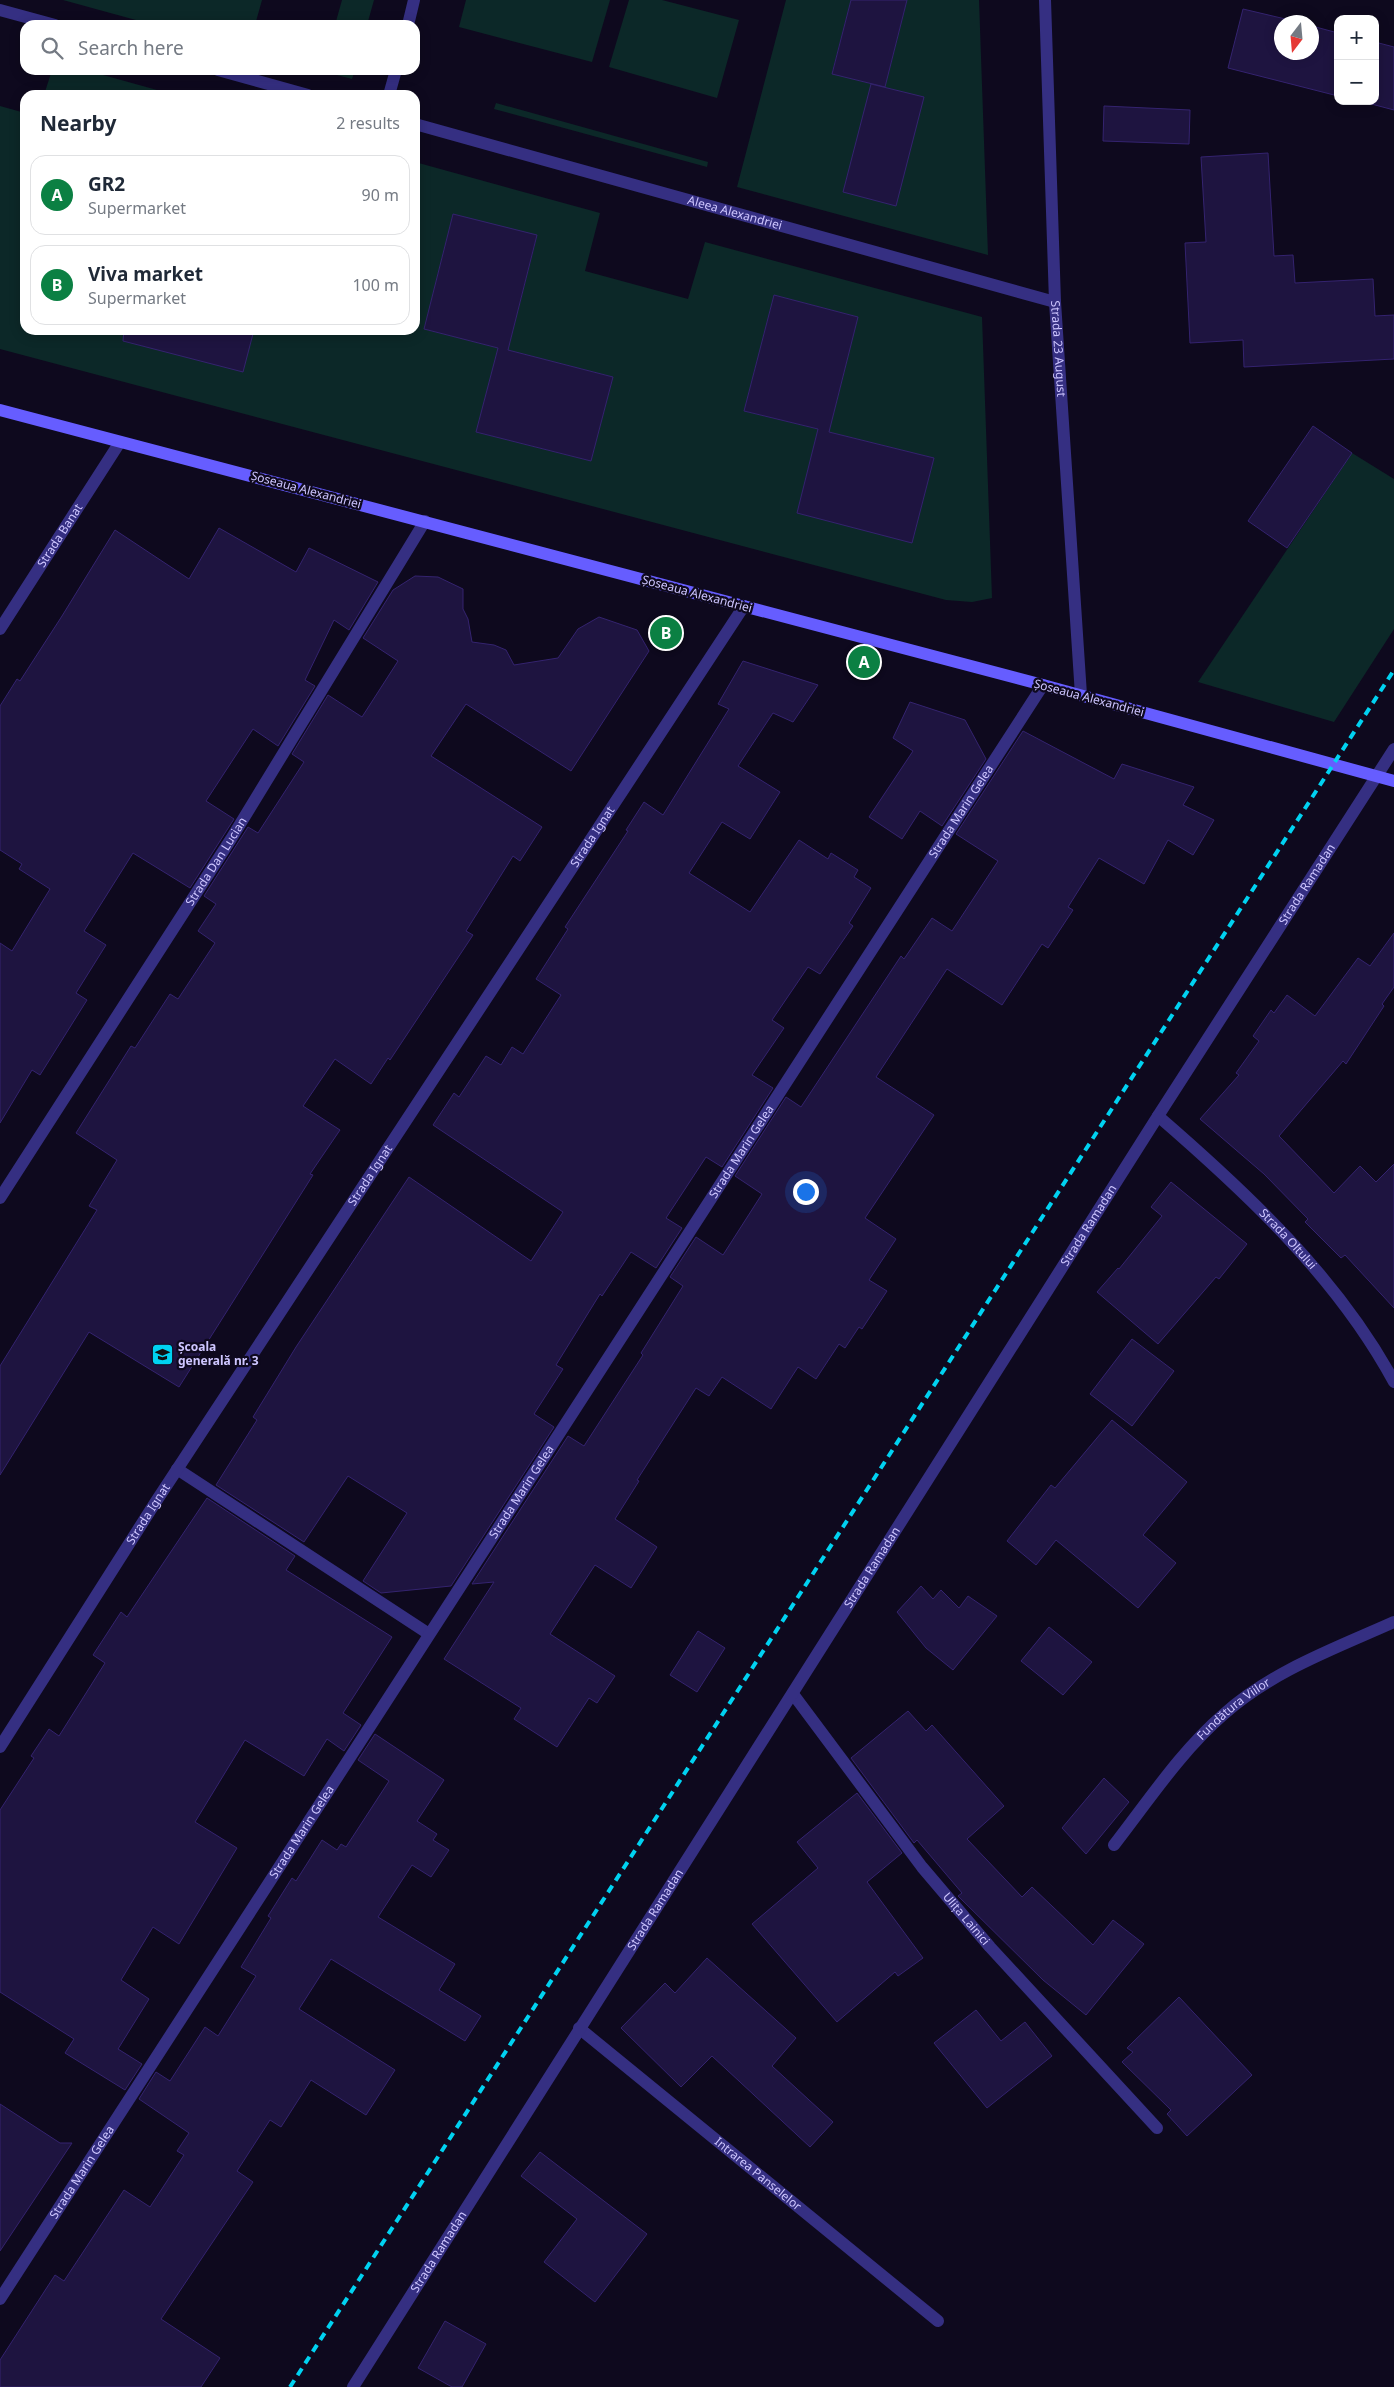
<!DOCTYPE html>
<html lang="en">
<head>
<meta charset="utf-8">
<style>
	:root { --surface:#fff; --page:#f2f2f3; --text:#1f2937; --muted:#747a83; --line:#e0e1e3; --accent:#0b8043 }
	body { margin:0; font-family:"Noto Sans",sans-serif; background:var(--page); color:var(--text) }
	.controls { position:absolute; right:15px; top:15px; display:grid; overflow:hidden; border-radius:10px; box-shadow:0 2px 12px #0003 }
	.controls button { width:45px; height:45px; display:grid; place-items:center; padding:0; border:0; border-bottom:1px solid var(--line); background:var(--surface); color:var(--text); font:25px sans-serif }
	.compass { position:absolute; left:1274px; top:15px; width:45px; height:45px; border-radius:50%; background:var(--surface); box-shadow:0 2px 12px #0003; rotate:196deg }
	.you { position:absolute; left:805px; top:1191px; width:18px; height:18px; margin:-12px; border:4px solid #fff; border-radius:50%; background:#1a73e8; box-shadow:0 0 0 8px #1a73e833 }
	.badge { display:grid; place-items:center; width:32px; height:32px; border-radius:50%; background:var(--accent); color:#fff; font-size:16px; font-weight:700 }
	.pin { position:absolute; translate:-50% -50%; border:2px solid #fff; box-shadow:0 1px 5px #0006 }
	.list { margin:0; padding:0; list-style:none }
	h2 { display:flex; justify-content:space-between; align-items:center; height:65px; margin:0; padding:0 20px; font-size:21px }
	h2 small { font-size:16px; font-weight:400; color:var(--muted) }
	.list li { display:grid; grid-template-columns:32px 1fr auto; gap:15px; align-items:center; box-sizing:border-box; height:80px; margin:0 10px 10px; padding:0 10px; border:1px solid var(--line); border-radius:15px }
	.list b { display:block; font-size:19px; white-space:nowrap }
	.list p { margin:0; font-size:16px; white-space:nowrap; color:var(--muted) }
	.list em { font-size:16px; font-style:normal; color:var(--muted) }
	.icon { flex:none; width:28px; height:28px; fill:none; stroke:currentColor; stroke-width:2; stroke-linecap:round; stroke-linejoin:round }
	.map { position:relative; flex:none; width:1394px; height:2387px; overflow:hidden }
	.search { position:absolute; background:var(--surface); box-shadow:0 2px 12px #0003; left:20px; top:20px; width:400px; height:55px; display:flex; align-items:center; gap:12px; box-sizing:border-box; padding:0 18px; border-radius:15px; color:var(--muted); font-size:19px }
	.panel { position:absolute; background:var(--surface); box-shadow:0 2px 12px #0003; left:20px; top:90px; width:400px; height:245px; border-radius:15px }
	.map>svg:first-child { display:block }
	.green { fill:#0c2828; fill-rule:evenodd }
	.building { fill:#1e1440; stroke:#34236f }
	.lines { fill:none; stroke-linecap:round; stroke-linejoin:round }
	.minor { stroke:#352f82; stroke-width:12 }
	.tertiary { stroke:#352f82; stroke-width:12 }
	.secondary { stroke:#665dff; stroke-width:12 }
	.rail { stroke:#00d2f1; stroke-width:4; stroke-dasharray:8 6; stroke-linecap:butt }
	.labels { text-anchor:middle; stroke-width:4.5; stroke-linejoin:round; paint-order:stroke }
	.street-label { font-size:12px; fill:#cec6ff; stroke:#0e091e }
	.poi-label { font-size:12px; font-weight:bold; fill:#cec6ff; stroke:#0e091e; text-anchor:start }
</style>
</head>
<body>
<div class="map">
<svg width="1394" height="2387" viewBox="0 0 1394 2387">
	<rect width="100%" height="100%" fill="#0e091e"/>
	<g class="green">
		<path d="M63,0H262L255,25H154Z"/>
		<path d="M342,0H374L367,25H335Z"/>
		<path d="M466,0H610L592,62L459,27Z"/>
		<path d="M629,0H662L739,20L717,98L609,67Z"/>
		<path d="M786,0H851L832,73L872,84L843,192L885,87L907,0H979L988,255L737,187Z"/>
		<path d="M52,70H85L175,95H44Z"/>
		<path d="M318,70H355L352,79Z"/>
		<path d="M496,103L708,162L707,167L494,109Z"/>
		<path d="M0,106L25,113V330H131L128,342L243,371L254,330H415V162L600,213L585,271L688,299L705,242L982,317L992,598L972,602L946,600L0,349ZM453,214L537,236L508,350L613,377L591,461L476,432L498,348L424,329ZM774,295L858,317L829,432L934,458L912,542L797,513L818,429L744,411Z"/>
		<path d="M1352,453L1394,479V629L1334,722L1198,682Z"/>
	</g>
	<g class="building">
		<path d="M851,0H907L885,87L832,74Z"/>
		<path d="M1243,9L1298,22H1282V52H1312V26L1338,33V96L1228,68Z"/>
		<path d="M1375,42L1394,47V110L1360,101H1375Z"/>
		<path d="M871,84L924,97L896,206L843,192Z"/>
		<path d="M1104,106L1190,110L1189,144L1103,141Z"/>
		<path d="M1268,153L1274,256L1293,255L1295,283L1373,279L1375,316L1394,315V359L1244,367L1243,340L1190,343L1185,243L1206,242L1201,157Z"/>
		<path d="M453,214L537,235L508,350L613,377L591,461L476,432L498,348L424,329Z"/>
		<path d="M774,295L858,317L829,432L934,458L912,543L797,513L818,429L744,411Z"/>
		<path d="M124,330H254L243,372L123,341Z"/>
		<path d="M1313,426L1352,453L1287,548L1248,521Z"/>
		<path d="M219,528L296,572L309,548L378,582L349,630L334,620L305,680L315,686L278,746L253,729L206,801L234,819L190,888L133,853L84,931L106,945L76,993L87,1000L40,1075L32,1070L0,1123V943L12,951L50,889L19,869L22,864L0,850V706L17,679L20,681L62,616L115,530L189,579Z"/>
		<path d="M415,576L438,577L463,589V609L468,619L472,642L494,645L506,650L514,665L558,658L578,629L599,617L637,630L649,651L571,771L466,704L431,756L542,827L520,861L513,856L466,931L473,935L390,1060L388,1058L371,1084L335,1059L303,1106L340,1130L310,1174L313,1175L179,1387L89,1332L0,1475V1366L97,1210L89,1206L117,1160L76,1133L131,1046L135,1048L170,994L178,999L215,943L198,931L216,904L204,896L248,827L258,833L304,762L292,754L328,695L362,717L398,661L363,638L393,590Z"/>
		<path d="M743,661L818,685L793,722L773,713L738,766L780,792L750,839L722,822L689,873L750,912L799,840L828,859L831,853L858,870L854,877L871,888L849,923L853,926L820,974L808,967L772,1020L784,1028L752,1075L773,1088L722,1167L706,1157L666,1218L682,1228L656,1268L631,1252L602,1296L600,1294L556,1365L563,1369L534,1414L554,1427L451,1586L381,1593L363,1581L407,1513L348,1476L304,1542L216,1485L257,1420L253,1417L296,1347L409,1177L531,1261L563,1212L433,1125L454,1093L459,1097L486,1056L501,1065L512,1047L523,1054L561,995L536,979L568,929L565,927L628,831L626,830L644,802L663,815L729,709L718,704Z"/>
		<path d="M910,702L965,720L986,759L942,826L920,811L902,839L869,817L913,751L893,738Z"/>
		<path d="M1023,731L1114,779L1122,764L1194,787L1183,805L1214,820L1193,855L1168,840L1144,884L1099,858L1068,907L1073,910L1048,948L1042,944L1002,1005L947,969L876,1077L934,1115L865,1218L896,1239L869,1280L887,1291L862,1329L859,1327L845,1348L839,1344L816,1379L798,1367L771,1409L722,1377L709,1396L696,1388L637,1480L639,1481L615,1519L657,1547L631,1588L595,1565L550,1634L615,1676L597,1703L589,1698L557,1747L514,1719L521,1708L444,1659L494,1582L472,1584L568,1436L584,1446L643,1355L641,1353L683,1286L670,1277L696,1237L723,1255L762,1194L735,1176L786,1097L801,1107L901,956L904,959L932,918L952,931L998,861L956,834Z"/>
		<path d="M1394,933V987L1382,1004L1384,1006L1346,1064L1343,1061L1279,1136L1334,1193L1360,1166L1376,1182L1394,1164V1308L1345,1255L1341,1258L1305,1222L1308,1219L1264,1174L1200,1119L1239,1075L1236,1073L1259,1041L1253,1036L1271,1010L1274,1013L1287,995L1315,1016L1358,958L1370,966Z"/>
		<path d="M1171,1182L1247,1244L1219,1279L1216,1277L1158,1344L1097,1292L1118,1268L1119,1269L1162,1216L1151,1207Z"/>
		<path d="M1132,1339L1174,1371L1132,1426L1090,1394Z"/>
		<path d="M1112,1420L1187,1482L1143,1535L1176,1563L1138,1608L1056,1540L1036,1565L1007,1541L1051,1485L1055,1488Z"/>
		<path d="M207,1498L295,1556L286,1570L392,1637L343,1713L361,1725L344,1751L327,1739L304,1776L245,1740L195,1822L237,1848L179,1944L153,1927L121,1980L149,1999L118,2049L142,2064L125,2090L65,2053L74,2039L0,1992V1810L34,1758L31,1756L49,1729L59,1736L105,1663L93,1655L121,1612L127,1617Z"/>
		<path d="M921,1586L933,1599L941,1590L959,1608L968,1596L997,1616L953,1670L926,1648L897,1612Z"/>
		<path d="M1049,1627L1092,1662L1063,1695L1021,1661Z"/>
		<path d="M698,1631L725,1648L697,1692L670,1675Z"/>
		<path d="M908,1711L926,1731L932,1725L1004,1806L967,1839L1022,1897L1032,1887L1093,1945L1113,1920L1144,1944L1086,2015L1043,1980L958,1896L962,1893L917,1840L914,1843L851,1758Z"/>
		<path d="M375,1734L444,1780L417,1821L437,1834L433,1840L449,1850L431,1877L412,1865L378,1917L455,1964L439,1990L481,2016L465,2041L331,1959L299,2009L395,2070L366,2115L311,2080L281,2127L270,2120L237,2171L253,2182L161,2319L220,2358L201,2387H0V2360L55,2275L64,2281L124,2190L150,2207L184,2155L177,2151L189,2133L139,2099L156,2072L170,2081L205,2027L218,2036L256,1976L241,1967L271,1918L268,1916L292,1878L296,1881L322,1840L337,1850L341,1844L346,1847L389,1781L358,1760Z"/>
		<path d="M1104,1778L1129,1802L1086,1854L1062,1828Z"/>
		<path d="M857,1793L902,1853L867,1882L923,1958L898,1976L895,1972L837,2022L752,1924L818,1868L797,1842Z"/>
		<path d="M707,1958L796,2038L772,2066L833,2122L810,2147L712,2056L681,2087L621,2028L665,1983L675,1993Z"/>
		<path d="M1179,1997L1252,2075L1187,2136L1167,2114L1171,2110L1122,2062L1133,2052L1127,2048Z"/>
		<path d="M976,2010L1001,2041L1025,2022L1052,2056L987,2108L934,2043Z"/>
		<path d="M0,2104L60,2143H72L0,2251Z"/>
		<path d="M540,2152L647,2234L595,2302L544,2262L577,2219L521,2176Z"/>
		<path d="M445,2321L486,2344L462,2387H452L418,2368Z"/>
	</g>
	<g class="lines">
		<g class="minor">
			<path d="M0,10L55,25"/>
			<path d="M408,25L414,0"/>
			<path d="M218,70L308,95"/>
			<path d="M389,95L396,70"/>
			<path id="s1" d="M415,124L1055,302"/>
			<path id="s2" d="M0,629L120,442"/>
			<path id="s3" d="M1158,1116C1247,1193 1338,1278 1394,1382"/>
			<path id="s4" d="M0,1198L231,839L425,521"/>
			<path d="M177,1469L429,1634"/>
			<path id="s5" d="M793,1694L922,1867L990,1947L1157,2128"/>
			<path id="s6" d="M0,1747L155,1503L744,606"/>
			<path id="s7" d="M1114,1845C1149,1800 1181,1751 1224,1714C1272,1671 1336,1648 1394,1622"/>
			<path id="s8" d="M579,2028L938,2321"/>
			<path id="s9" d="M0,2299L1043,685"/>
		</g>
		<g class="tertiary">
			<path id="s10" d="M1045,0L1055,302L1081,695"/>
			<path id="s11" d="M353,2387L1158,1116L1394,749"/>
		</g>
		<path class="secondary" d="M0,410L1043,685L1394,781"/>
		<path class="rail" d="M290,2387L1394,670"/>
	</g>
	<defs>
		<symbol id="school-square" viewBox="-11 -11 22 22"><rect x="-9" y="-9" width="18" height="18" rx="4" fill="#00d2f1" stroke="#0e091e"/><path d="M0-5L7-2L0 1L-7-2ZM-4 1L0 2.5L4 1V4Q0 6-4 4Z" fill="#111"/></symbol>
	</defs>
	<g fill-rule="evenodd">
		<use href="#school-square" x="150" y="1342" width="25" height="25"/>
	</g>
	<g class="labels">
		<g class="street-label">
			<text dy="4" stroke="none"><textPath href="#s1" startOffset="332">Aleea Alexandriei</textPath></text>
			<text dy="4" stroke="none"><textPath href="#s10" startOffset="349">Strada 23 August</textPath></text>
			<text transform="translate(306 490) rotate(15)" y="4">Șoseaua Alexandriei</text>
			<text dy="4" stroke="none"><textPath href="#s2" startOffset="111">Strada Banat</textPath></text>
			<text transform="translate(697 594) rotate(15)" y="4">Șoseaua Alexandriei</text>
			<text transform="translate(1089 698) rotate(15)" y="4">Șoseaua Alexandriei</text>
			<text dy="4" stroke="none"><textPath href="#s9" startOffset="1771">Strada Marin Gelea</textPath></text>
			<text dy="4" stroke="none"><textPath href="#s6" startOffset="1086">Strada Ignat</textPath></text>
			<text dy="4" stroke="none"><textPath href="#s4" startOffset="400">Strada Dan Lucian</textPath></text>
			<text dy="4" stroke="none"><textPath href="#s11" startOffset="1780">Strada Ramadan</textPath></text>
			<text dy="4" stroke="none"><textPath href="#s9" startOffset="1366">Strada Marin Gelea</textPath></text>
			<text dy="4" stroke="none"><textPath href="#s6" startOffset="681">Strada Ignat</textPath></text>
			<text dy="4" stroke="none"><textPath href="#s11" startOffset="1375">Strada Ramadan</textPath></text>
			<text dy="4" stroke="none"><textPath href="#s3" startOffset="179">Strada Oltului</textPath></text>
			<text dy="4" stroke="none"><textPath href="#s9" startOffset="961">Strada Marin Gelea</textPath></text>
			<text dy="4" stroke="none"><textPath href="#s6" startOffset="276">Strada Ignat</textPath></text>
			<text dy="4" stroke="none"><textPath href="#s11" startOffset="970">Strada Ramadan</textPath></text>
			<text dy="4" stroke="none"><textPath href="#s7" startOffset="182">Fundătura Viilor</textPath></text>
			<text dy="4" stroke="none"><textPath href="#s9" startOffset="556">Strada Marin Gelea</textPath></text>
			<text dy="4" stroke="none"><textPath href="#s11" startOffset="565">Strada Ramadan</textPath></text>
			<text dy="4" stroke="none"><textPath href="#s5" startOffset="284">Ulița Lainici</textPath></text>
			<text dy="4" stroke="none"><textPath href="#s9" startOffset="151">Strada Marin Gelea</textPath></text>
			<text dy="4" stroke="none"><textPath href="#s8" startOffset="231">Intrarea Panselelor</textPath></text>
			<text dy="4" stroke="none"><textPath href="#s11" startOffset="160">Strada Ramadan</textPath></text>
		</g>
		<g class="poi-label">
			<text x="178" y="1351">Școala<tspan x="178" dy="14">generală nr. 3</tspan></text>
		</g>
	</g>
</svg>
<div class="controls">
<button>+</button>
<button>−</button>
</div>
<svg class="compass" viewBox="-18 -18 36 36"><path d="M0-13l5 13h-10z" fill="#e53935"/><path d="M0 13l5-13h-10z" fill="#747a83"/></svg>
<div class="you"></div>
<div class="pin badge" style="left:864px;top:662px">A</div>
<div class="pin badge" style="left:666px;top:633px">B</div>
<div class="search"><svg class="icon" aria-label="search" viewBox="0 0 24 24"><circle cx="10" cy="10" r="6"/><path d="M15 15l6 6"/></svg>Search here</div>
<section class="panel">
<h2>Nearby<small>2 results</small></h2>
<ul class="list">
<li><span class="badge">A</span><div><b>GR2</b><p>Supermarket</p></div><em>90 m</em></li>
<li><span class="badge">B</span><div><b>Viva market</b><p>Supermarket</p></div><em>100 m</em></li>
</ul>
</section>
</div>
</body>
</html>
